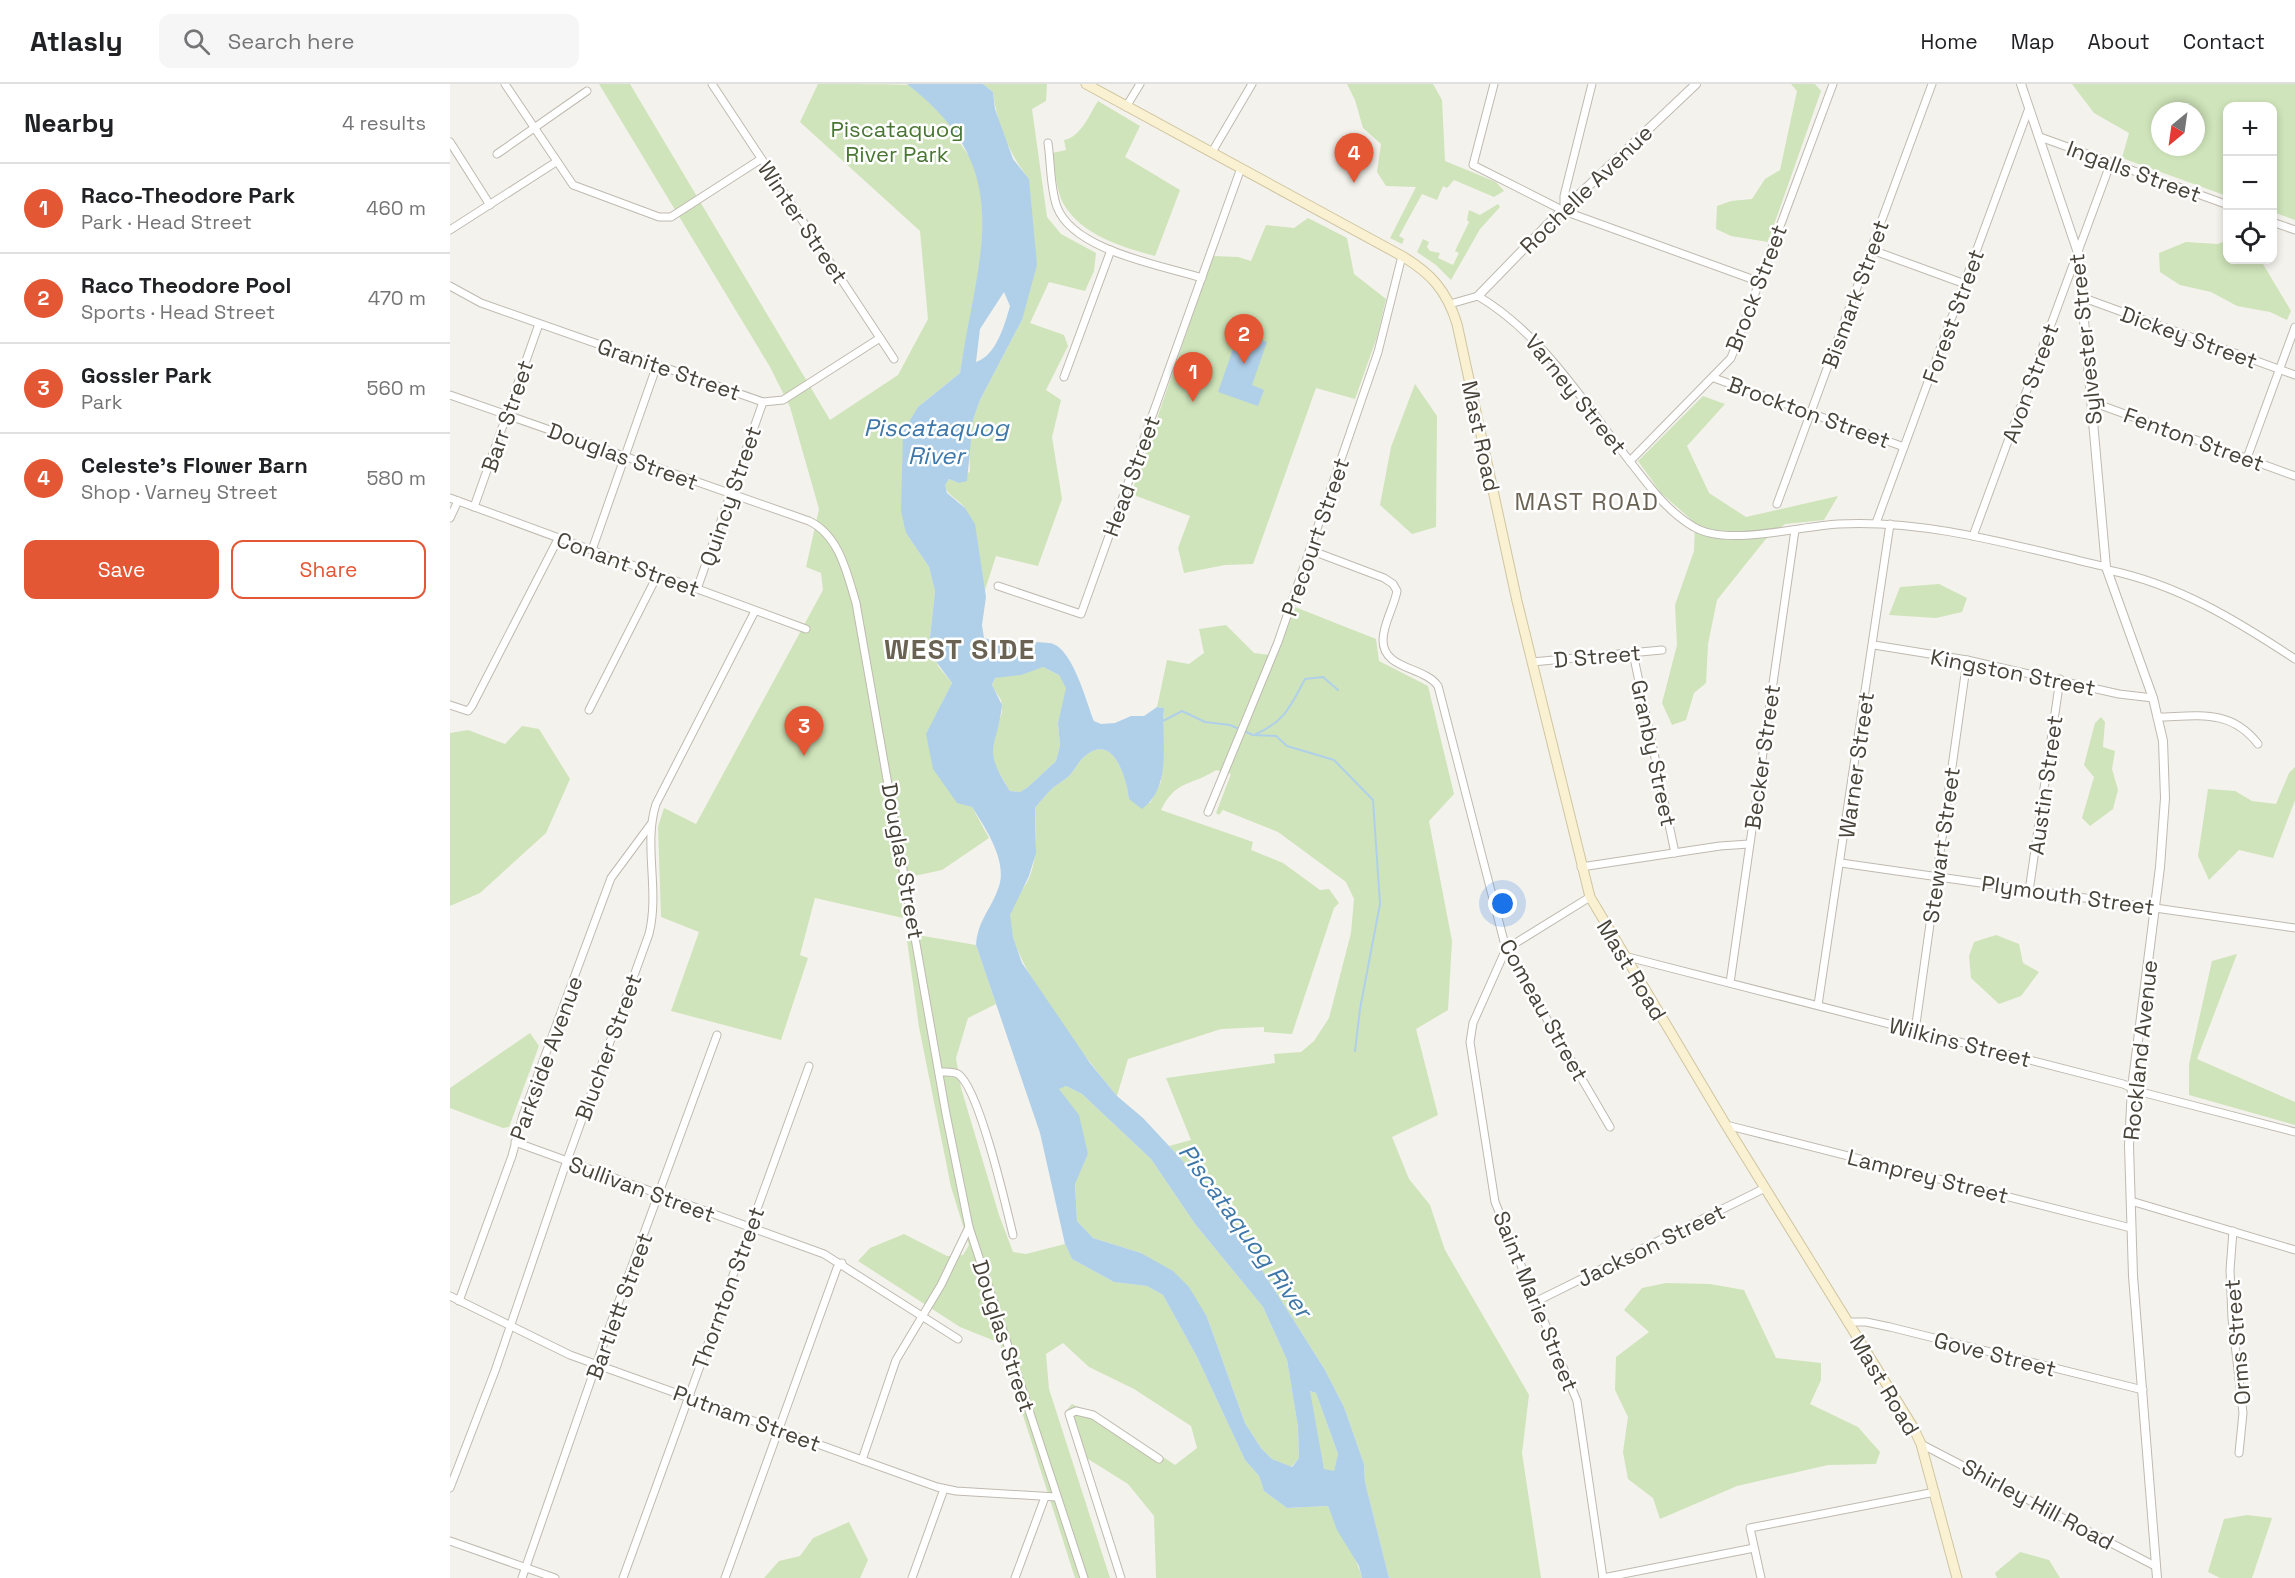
<!DOCTYPE html>
<html lang="en">
<head>
<meta charset="utf-8">
<style>
	:root { --surface:#fff; --page:#f6f6f6; --text:#202124; --muted:#757577; --line:#e0e0e0; --accent:#e35735 }
	body { margin:0; font-family:"Space Grotesk",sans-serif; background:var(--page); color:var(--text) }
	.controls { position:absolute; right:18px; top:18px; display:grid; overflow:hidden; border-radius:12px; box-shadow:0 3px 9px #0003 }
	.controls button { width:54px; height:54px; display:grid; place-items:center; padding:0; border:0; border-bottom:2px solid var(--line); background:var(--surface); color:var(--text); font:30px sans-serif }
	.compass { position:absolute; left:1701px; top:18px; width:54px; height:54px; border-radius:50%; background:var(--surface); box-shadow:0 3px 9px #0003; rotate:209deg }
	.you { position:absolute; left:1053px; top:820px; width:21px; height:21px; margin:-15px; border:4px solid #fff; border-radius:50%; background:#1a73e8; box-shadow:0 0 0 9px #1a73e833 }
	.badge { display:grid; place-items:center; width:39px; height:39px; border-radius:50%; background:var(--accent); color:#fff; font-size:20px; font-weight:700 }
	.pin { position:absolute; translate:-50% -50px; filter:drop-shadow(0 2px 3px #0008) }
	.pin::after { content:''; position:absolute; top:32px; width:21px; height:18px; background:inherit; clip-path:polygon(0 0,100% 0,50% 100%) }
	.list { margin:0; padding:0; list-style:none }
	h2 { display:flex; justify-content:space-between; align-items:center; height:78px; margin:0; padding:0 24px; font-size:26px }
	h2 small { font-size:20px; font-weight:400; color:var(--muted) }
	.list li { display:grid; grid-template-columns:39px 1fr auto; gap:18px; align-items:center; box-sizing:border-box; height:90px; padding:0 24px; border-top:2px solid var(--line) }
	.list b { display:block; font-size:22px; white-space:nowrap }
	.list p { margin:0; font-size:20px; white-space:nowrap; color:var(--muted) }
	.list em { font-size:20px; font-style:normal; color:var(--muted) }
	.actions { display:flex; gap:12px; padding:18px 24px }
	.actions a { flex:1; padding:14px 0; border:2px solid var(--accent); border-radius:12px; text-align:center; font-size:21px; color:var(--accent) }
	.actions .main { background:var(--accent); color:#fff }
	.icon { flex:none; width:33px; height:33px; fill:none; stroke:currentColor; stroke-width:2; stroke-linecap:round; stroke-linejoin:round }
	.map { position:relative; flex:none; width:1845px; height:1494px; overflow:hidden }
	header { display:flex; align-items:center; gap:36px; box-sizing:border-box; height:84px; padding:0 30px; background:var(--surface); border-bottom:2px solid var(--line) }
	header strong { font-size:28px }
	nav { display:flex; gap:33px; margin-inline-start:auto; font-size:21px }
	.search { width:420px; height:54px; background:var(--page); display:flex; align-items:center; gap:15px; box-sizing:border-box; padding:0 21px; border-radius:12px; color:var(--muted); font-size:22px }
	main { display:flex }
	aside { flex:1; background:var(--surface) }
	.map>svg:first-child { display:block }
	.green { fill:#cfe4ba; fill-rule:evenodd }
	.water { fill:#b0d0ea; fill-rule:evenodd }
	.lines { fill:none; stroke-linecap:round; stroke-linejoin:round }
	.stream { stroke:#b0d0ea; stroke-width:2 }
	.minor-casing { stroke:#bfbab0; stroke-width:9 }
	.tertiary-casing { stroke:#bfbab0; stroke-width:10 }
	.secondary-casing { stroke:#cfc5a1; stroke-width:11 }
	.minor { stroke:#fff; stroke-width:7 }
	.tertiary { stroke:#fff; stroke-width:8 }
	.secondary { stroke:#f9f1d2; stroke-width:9 }
	.labels { text-anchor:middle; stroke-width:5; stroke-linejoin:round; paint-order:stroke }
	.park-label { font-size:22px; fill:#497533; stroke:#fff }
	.street-label { font-size:22px; fill:#48443a; stroke:#fff }
	.water-label { font-size:24px; font-style:italic; fill:#3e77a9; stroke:#fff }
	.neighbourhood-label { font-size:24px; letter-spacing:1.5px; fill:#6a6253; stroke:#fff }
	.district-label { font-size:28px; font-weight:bold; letter-spacing:1.5px; fill:#6a6253; stroke:#fff }
</style>
</head>
<body>
<header>
<strong>Atlasly</strong>
<div class="search"><svg class="icon" aria-label="search" viewBox="0 0 24 24"><circle cx="10" cy="10" r="6"/><path d="M15 15l6 6"/></svg>Search here</div>
<nav><a>Home</a><a>Map</a><a>About</a><a>Contact</a></nav>
</header>
<main>
<aside>
<h2>Nearby<small>4 results</small></h2>
<ul class="list">
<li><span class="badge">1</span><div><b>Raco-Theodore Park</b><p>Park · Head Street</p></div><em>460 m</em></li>
<li><span class="badge">2</span><div><b>Raco Theodore Pool</b><p>Sports · Head Street</p></div><em>470 m</em></li>
<li><span class="badge">3</span><div><b>Gossler Park</b><p>Park</p></div><em>560 m</em></li>
<li><span class="badge">4</span><div><b>Celeste's Flower Barn</b><p>Shop · Varney Street</p></div><em>580 m</em></li>
</ul>
<div class="actions"><a class="main">Save</a><a>Share</a></div>
</aside>
<div class="map">
<svg width="1845" height="1494" viewBox="0 0 1845 1494">
	<rect width="100%" height="100%" fill="#f4f2ec"/>
	<g class="green">
		<path d="M149,0H180L380,336L448,291L478,235L470,147L350,38L368,0C384,0 448,0 459,1C480,12 497,34 507,54C512,63 520,72 524,82C551,146 519,224 510,289L468,323L456,449L479,483L485,507L480,553L488,582L502,599L489,625L522,723L539,754L492,786L450,795L453,834L365,814L350,871L358,874L331,956L221,927L249,848L211,833L208,743L214,724L246,740L373,506L371,489L356,483L369,425L340,323L320,283Z"/>
		<path d="M533,0H597L596,17L582,25L597,133L611,150L646,169L644,187L635,207L599,198L580,239L614,251L618,262L596,306L611,316L602,353L612,415L588,482L546,472L535,506C529,479 530,451 516,426C510,415 498,413 494,401L499,395L509,399L520,387L519,366L523,336L530,316L572,236L579,95C559,70 547,40 543,8Z"/>
		<path d="M897,0H983L992,16L995,77L1046,98L1054,107L1044,113L1004,96L997,104L993,102L987,116L972,110L949,152L954,155L952,160L940,154L966,103L936,102L927,88L931,60L913,44L905,16Z"/>
		<path d="M1341,0H1365L1371,7L1318,158L1281,152L1266,145L1267,122L1281,117L1302,115L1315,95L1330,86L1347,7Z"/>
		<path d="M1622,0H1845V136L1823,128L1822,22H1778L1777,112L1672,74L1679,49L1644,29ZM1710,27H1746V63H1710Z"/>
		<path d="M648,17L690,42L675,73L730,106L705,172C672,163 631,151 613,119C606,106 605,84 602,69L616,66L614,56C631,53 639,31 648,17Z"/>
		<path d="M1048,120L1050,123L1030,145L1001,196L986,181L967,168L973,155L979,158L977,163L980,167L990,169L988,174L1003,181L1009,169L1005,167L1019,138L1017,136L1019,126L1030,131Z"/>
		<path d="M858,134L897,154L904,190L936,215L927,253L905,315L866,304L803,480L775,481L734,489L728,464L740,432L681,410L763,172L788,173L801,177L816,141L844,144Z"/>
		<path d="M1777,156L1778,176H1815L1813,180L1841,227L1837,236L1820,228L1787,222L1761,208L1730,201L1710,188L1709,169L1736,158L1768,160Z"/>
		<path d="M965,300L987,332L986,443L962,450L930,421L941,363Z"/>
		<path d="M1253,312L1275,320L1237,362L1259,409L1296,433L1388,412L1374,436L1335,440L1315,456L1267,516L1258,560L1256,599L1244,609L1236,636L1222,641L1212,619L1227,561L1225,521L1244,467L1245,439L1211,409L1188,377Z"/>
		<path d="M1489,500L1517,514L1512,528L1486,534L1439,531L1450,503Z"/>
		<path d="M845,523L926,555L929,577L978,602L1004,710L979,737L1002,857L998,926L966,945L988,1031L942,1053L959,1095L980,1121L995,1166L1079,1311L1072,1369L1091,1494H939L915,1398L914,1380L894,1323L875,1286L788,1148L747,1092L719,1062L741,1056L716,994L825,979L824,970L851,968L864,957L879,934L901,849L904,815L896,798L828,748L773,726L769,731L766,729L781,690L766,686C742,702 726,695 711,726L803,758L801,766L833,779L870,806L879,805L889,819L884,824L842,950L814,948V943L771,945L678,975L667,1012C638,976 558,879 560,833C560,820 575,805 580,792C588,770 586,747 585,724C591,717 597,709 604,703C609,699 615,696 619,692C625,686 628,678 634,673C663,647 676,693 679,715L700,719L711,698L714,624L707,623L717,576L739,580L754,569L749,545L776,541L804,569L827,572Z"/>
		<path d="M593,583L609,591L617,604L608,639L610,662L606,677L578,703L570,708L560,707L543,679V659L552,628L551,616L542,602L545,594Z"/>
		<path d="M1651,633L1655,638L1653,663L1665,667L1662,685L1668,706L1663,725L1640,742L1632,734L1644,693L1634,681L1645,639Z"/>
		<path d="M72,642L89,645L120,695L96,749L30,809L0,822V649L18,646L55,660Z"/>
		<path d="M1845,683V716L1823,774L1789,766L1759,796L1748,772L1758,705L1785,707L1802,717L1826,720L1839,689Z"/>
		<path d="M456,849L526,861L546,920L518,934L506,974L511,1004L549,1131L563,1168L576,1170L615,1160L622,1175L664,1198L697,1202L713,1211L747,1273L795,1376L809,1392L814,1407L837,1424L878,1422C887,1447 906,1469 912,1494H706L704,1432L678,1400L630,1370L615,1328L622,1320L663,1339L725,1381L747,1364L741,1342L684,1305L639,1283L613,1259L596,1270L599,1305L660,1494H625L550,1259L510,1243L408,1177L420,1164L454,1150L497,1172L513,1171L519,1161L501,1103L469,943Z"/>
		<path d="M1546,851L1569,860L1573,879L1589,888L1571,912L1549,920L1521,894L1519,872L1524,858Z"/>
		<path d="M1787,870L1747,975L1845,1018V1041L1739,1011V980L1762,877Z"/>
		<path d="M80,949L89,962L59,1043L53,1044L0,1024V1004Z"/>
		<path d="M616,1002L632,1010L701,1075L745,1140L813,1223L837,1276L848,1343L849,1374L841,1383L822,1375L811,1364L795,1339L757,1233L691,1169L643,1154L627,1137L625,1099L638,1070L608,1004Z"/>
		<path d="M1216,1199L1260,1200L1294,1206L1326,1274L1371,1279V1296L1360,1320L1408,1343L1430,1368L1426,1380L1378,1381L1287,1402L1210,1435L1203,1414L1178,1395L1173,1368L1178,1333L1165,1306L1166,1273L1199,1248L1174,1226L1192,1204Z"/>
		<path d="M859,1307L866,1309L888,1370L884,1388L874,1386Z"/>
		<path d="M1797,1431L1822,1434L1802,1494H1770L1758,1488L1774,1435Z"/>
		<path d="M399,1438L418,1476L410,1494H314L329,1477L350,1472L363,1454Z"/>
		<path d="M1570,1468L1599,1476L1610,1494H1547L1545,1489Z"/>
	</g>
	<g class="water">
		<path d="M457,0H533L543,8L545,25L563,75L579,95L587,181L572,236L530,316L523,336L517,397L509,399L499,395L495,401L497,409L515,424L525,440L536,513L532,541L534,554C556,561 576,557 599,559C622,561 636,617 644,637L651,640L665,639L681,632H694L707,623L714,624C711,657 723,702 692,725L679,715C676,693 663,647 634,673C628,678 625,686 619,692C615,696 609,699 604,703C597,709 591,717 585,724L586,769L579,792L560,831L563,853L572,879L640,979L667,1012L693,1034L747,1092L788,1148L875,1286L894,1323L914,1380L915,1398L939,1494H912L909,1482L887,1446L878,1422L837,1424L814,1407L809,1392L795,1376L747,1273L713,1211L697,1202L664,1198L622,1175L615,1160L590,1049L526,861C528,836 540,827 548,805C559,779 536,745 522,723L507,719L483,685L476,650L502,599L482,572L480,553L485,507L479,483L456,449L451,427L453,348L468,323L510,289C527,171 570,87 457,0ZM554,208L560,222C555,240 546,272 526,278L530,245ZM593,583L609,591L616,604L608,639L610,662L606,677L578,703L570,708L560,707C531,662 547,667 552,621L542,601L545,594L571,591ZM616,1002L632,1010L701,1075L745,1140L813,1223L837,1276L848,1343L849,1374L842,1383L822,1375L811,1364L795,1339L757,1233L739,1203L723,1187L691,1169L643,1154L627,1137L625,1100L638,1070L629,1031L609,1005ZM860,1307L866,1309L888,1370L884,1387L874,1385Z"/>
		<path d="M789,248L817,258L802,301L814,306L808,322L768,308Z"/>
	</g>
	<g class="lines">
		<g class="stream">
			<path d="M711,638L732,627L755,638L780,641L803,651L826,652L837,662L884,676L923,716L930,820L910,925L905,967"/>
			<path d="M806,650C835,637 840,623 855,595L873,593L888,606"/>
		</g>
		<defs>
			<g id="minor">
				<path d="M55,0L123,101L209,133H221L311,75"/>
				<path d="M262,0L444,275"/>
				<path d="M1044,0L1023,81L1114,127L1310,198"/>
				<path d="M676,23L690,0"/>
				<path d="M1590,53L1778,121"/>
				<path d="M0,58L40,121"/>
				<path d="M598,59C601,79 600,104 607,123C624,167 711,181 752,194"/>
				<path d="M762,68L802,0"/>
				<path d="M47,70L137,7"/>
				<path d="M1114,126V112L1142,0"/>
				<path d="M1822,138L1845,146"/>
				<path d="M0,146L106,78"/>
				<path d="M1422,166L1515,200"/>
				<path d="M0,202L31,219L313,318L333,316L430,254"/>
				<path d="M1634,214L1845,291"/>
				<path d="M1000,220L1028,212C1092,250 1133,317 1178,375C1197,399 1216,427 1244,443C1277,463 1350,442 1388,440C1479,435 1569,463 1656,483"/>
				<path d="M614,293L661,166"/>
				<path d="M1264,294L1454,363"/>
				<path d="M0,311L359,437C389,451 397,489 406,519L496,1030L519,1143L634,1494"/>
				<path d="M1642,318L1845,392"/>
				<path d="M1797,374L1845,243"/>
				<path d="M1180,377L1281,274L1383,0"/>
				<path d="M0,414L356,545"/>
				<path d="M1327,420L1482,0"/>
				<path d="M24,423L89,240"/>
				<path d="M0,434L8,417"/>
				<path d="M1426,439L1579,24"/>
				<path d="M1523,452L1661,78"/>
				<path d="M142,466L207,281"/>
				<path d="M860,466L934,494L943,500L947,507C944,523 933,540 933,556C933,586 974,582 988,602L1056,865L1160,1043"/>
				<path d="M1658,486C1727,500 1786,536 1845,575"/>
				<path d="M548,502L631,530L791,84"/>
				<path d="M247,505L313,318"/>
				<path d="M1424,561L1517,576L1669,610L1703,614"/>
				<path d="M1183,569L1225,769"/>
				<path d="M1082,578L1212,566"/>
				<path d="M0,621L18,627L22,622L108,455"/>
				<path d="M139,626L208,490"/>
				<path d="M1709,633C1749,632 1781,625 1808,660"/>
				<path d="M758,728L828,558L928,268L952,172"/>
				<path d="M1391,779L1845,844"/>
				<path d="M1131,783L1270,762L1299,760"/>
				<path d="M1579,807L1610,595"/>
				<path d="M1140,813L1056,865L1023,939L1020,958L1045,1118L1127,1317L1153,1494"/>
				<path d="M1174,872L1673,1000L1691,1008L1845,1048"/>
				<path d="M1280,899L1345,446"/>
				<path d="M1368,921L1440,440"/>
				<path d="M1465,947L1517,576"/>
				<path d="M489,988C495,988 503,987 508,990C529,1004 556,1122 563,1151"/>
				<path d="M1276,1041L1681,1144"/>
				<path d="M65,1058L374,1170L508,1255"/>
				<path d="M1681,1117L1845,1166"/>
				<path d="M1783,1147L1780,1186L1782,1234L1793,1329L1789,1369"/>
				<path d="M0,1212L120,1271L487,1403L506,1407L606,1413"/>
				<path d="M9,1217L62,1072L73,1031L161,794L201,740"/>
				<path d="M1087,1217L1315,1104"/>
				<path d="M1397,1238H1416L1440,1243L1693,1306"/>
				<path d="M1471,1360L1705,1482"/>
				<path d="M412,1376L446,1276L491,1201L519,1143"/>
				<path d="M0,1404L45,1287L114,1085L199,850C210,806 193,761 206,720L305,527"/>
				<path d="M0,1457L105,1494"/>
				<path d="M72,1494L158,1247L267,951"/>
				<path d="M173,1494L359,982"/>
				<path d="M275,1494L387,1184L392,1179"/>
				<path d="M462,1494L494,1405"/>
				<path d="M565,1494L595,1413"/>
				<path d="M671,1494L619,1330L626,1327L643,1331L709,1375"/>
				<path d="M1153,1494L1304,1464"/>
				<path d="M1311,1494L1300,1444L1485,1408"/>
			</g>
			<g id="tertiary">
				<path d="M1571,0L1628,169L1656,483L1703,614L1713,657L1715,714L1710,783L1682,1004L1679,1061L1683,1192L1707,1494"/>
				<path d="M1028,212L1096,142L1246,0"/>
			</g>
			<path id="secondary" d="M636,0L952,172C981,189 997,207 1007,240L1067,517L1140,813L1276,1041L1463,1343L1471,1360L1507,1494"/>
		</defs>
		<use href="#minor" class="minor-casing"/>
		<use href="#tertiary" class="tertiary-casing"/>
		<use href="#secondary" class="secondary-casing"/>
		<use href="#minor" class="minor"/>
		<use href="#tertiary" class="tertiary"/>
		<use href="#secondary" class="secondary"/>
	</g>
	<g class="labels">
		<g class="park-label">
			<text x="447" y="53">Piscataquog<tspan x="447" dy="25">River Park</tspan></text>
		</g>
		<g class="street-label">
			<text transform="translate(1684 87) rotate(20)" y="8">Ingalls Street</text>
			<text transform="translate(1136 105) rotate(-44)" y="8">Rochelle Avenue</text>
			<text transform="translate(353 138) rotate(56)" y="8">Winter Street</text>
			<text transform="translate(1306 204) rotate(-69)" y="8">Brock Street</text>
			<text transform="translate(1405 210) rotate(-70)" y="8">Bismark Street</text>
			<text transform="translate(1503 232) rotate(-70)" y="8">Forest Street</text>
			<text transform="translate(1739 253) rotate(20)" y="8">Dickey Street</text>
			<text transform="translate(1635 255) rotate(-96)" y="8">Sylvester Street</text>
			<text transform="translate(219 285) rotate(19)" y="8">Granite Street</text>
			<text transform="translate(1580 299) rotate(-70)" y="8">Avon Street</text>
			<text transform="translate(1126 310) rotate(51)" y="8">Varney Street</text>
			<text transform="translate(1359 328) rotate(20)" y="8">Brockton Street</text>
			<text transform="translate(57 332) rotate(-71)" y="8">Barr Street</text>
			<text transform="translate(1031 352) rotate(78)" y="8">Mast Road</text>
			<text transform="translate(1744 355) rotate(20)" y="8">Fenton Street</text>
			<text transform="translate(173 372) rotate(20)" y="8">Douglas Street</text>
			<text transform="translate(681 392) rotate(-70)" y="8">Head Street</text>
			<text transform="translate(280 412) rotate(-71)" y="8">Quincy Street</text>
			<text transform="translate(865 453) rotate(-71)" y="8">Precourt Street</text>
			<text transform="translate(178 480) rotate(20)" y="8">Conant Street</text>
			<text transform="translate(1147 572) rotate(-5)" y="8">D Street</text>
			<text transform="translate(1563 588) rotate(11)" y="8">Kingston Street</text>
			<text transform="translate(1204 669) rotate(78)" y="8">Granby Street</text>
			<text transform="translate(1312 673) rotate(-82)" y="8">Becker Street</text>
			<text transform="translate(1406 681) rotate(-82)" y="8">Warner Street</text>
			<text transform="translate(1595 701) rotate(-82)" y="8">Austin Street</text>
			<text transform="translate(1491 761) rotate(-82)" y="8">Stewart Street</text>
			<text transform="translate(453 777) rotate(80)" y="8">Douglas Street</text>
			<text transform="translate(1618 811) rotate(8)" y="8">Plymouth Street</text>
			<text transform="translate(1182 886) rotate(59)" y="8">Mast Road</text>
			<text transform="translate(1094 926) rotate(61)" y="8">Comeau Street</text>
			<text transform="translate(1510 958) rotate(14)" y="8">Wilkins Street</text>
			<text transform="translate(158 963) rotate(-70)" y="8">Blucher Street</text>
			<text transform="translate(1690 966) rotate(-84)" y="8">Rockland Avenue</text>
			<text transform="translate(96 974) rotate(-70)" y="8">Parkside Avenue</text>
			<text transform="translate(1478 1092) rotate(14)" y="8">Lamprey Street</text>
			<text transform="translate(192 1105) rotate(20)" y="8">Sullivan Street</text>
			<text transform="translate(1201 1161) rotate(-26)" y="8">Jackson Street</text>
			<text transform="translate(278 1204) rotate(-70)" y="8">Thornton Street</text>
			<text transform="translate(1086 1217) rotate(68)" y="8">Saint Marie Street</text>
			<text transform="translate(169 1222) rotate(-70)" y="8">Bartlett Street</text>
			<text transform="translate(554 1252) rotate(72)" y="8">Douglas Street</text>
			<text transform="translate(1787 1258) rotate(-95)" y="8">Orms Street</text>
			<text transform="translate(1545 1270) rotate(14)" y="8">Gove Street</text>
			<text transform="translate(1435 1301) rotate(59)" y="8">Mast Road</text>
			<text transform="translate(297 1334) rotate(20)" y="8">Putnam Street</text>
			<text transform="translate(1588 1420) rotate(28)" y="8">Shirley Hill Road</text>
		</g>
		<g class="water-label">
			<text x="486" y="352">Piscataquog<tspan x="486" dy="28">River</tspan></text>
			<text transform="translate(795 1147) rotate(54)" y="8">Piscataquog River</text>
		</g>
		<g class="neighbourhood-label">
			<text x="1137" y="426">MAST ROAD</text>
		</g>
		<g class="district-label">
			<text x="510" y="575">WEST SIDE</text>
		</g>
	</g>
</svg>
<div class="controls">
<button>+</button>
<button>−</button>
<button><svg class="icon" aria-label="locate" viewBox="0 0 24 24"><circle cx="12" cy="12" r="6"/><path d="M12 2v4M12 18v4M2 12h4M18 12h4"/></svg></button>
</div>
<svg class="compass" viewBox="-18 -18 36 36"><path d="M0-13l5 13h-10z" fill="#e53935"/><path d="M0 13l5-13h-10z" fill="#757577"/></svg>
<div class="you"></div>
<div class="pin badge" style="left:743px;top:318px">1</div>
<div class="pin badge" style="left:794px;top:280px">2</div>
<div class="pin badge" style="left:354px;top:672px">3</div>
<div class="pin badge" style="left:904px;top:99px">4</div>
</div>
</main>
</body>
</html>
